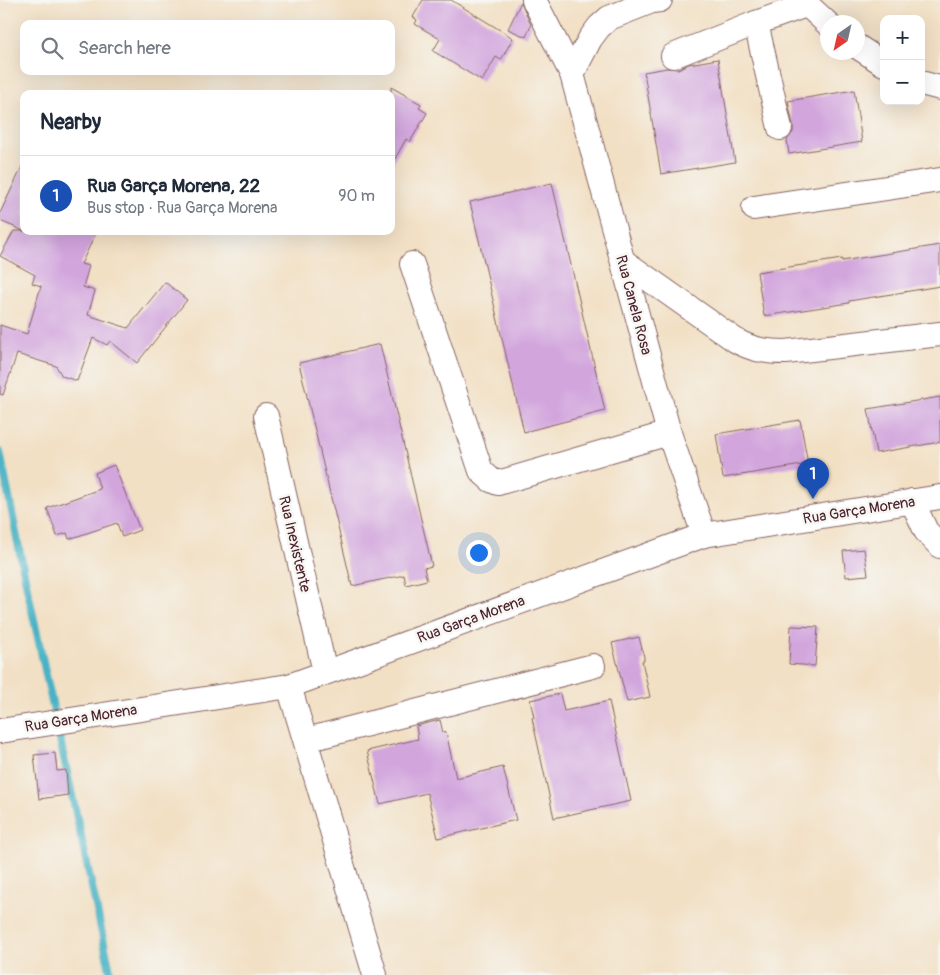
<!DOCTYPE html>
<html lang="en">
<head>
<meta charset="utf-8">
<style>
	:root { --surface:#fff; --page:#f2f2f3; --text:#1f2937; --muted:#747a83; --line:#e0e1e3; --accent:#0b8043 }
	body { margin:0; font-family:Pangolin,sans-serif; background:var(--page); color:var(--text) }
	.controls { position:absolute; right:15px; top:15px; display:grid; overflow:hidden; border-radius:10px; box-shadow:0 5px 20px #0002 }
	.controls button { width:45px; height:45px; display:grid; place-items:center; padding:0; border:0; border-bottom:1px solid var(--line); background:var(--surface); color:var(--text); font:25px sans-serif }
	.compass { position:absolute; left:820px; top:15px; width:45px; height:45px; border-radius:50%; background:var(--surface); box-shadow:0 5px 20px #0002; rotate:214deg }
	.you { position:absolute; left:478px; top:552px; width:18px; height:18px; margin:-12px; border:4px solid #fff; border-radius:50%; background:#1a73e8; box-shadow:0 0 0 8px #1a73e833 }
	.badge { display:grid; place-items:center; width:32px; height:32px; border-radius:50%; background:var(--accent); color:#fff; font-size:16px; font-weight:700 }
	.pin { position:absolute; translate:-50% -41px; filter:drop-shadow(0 1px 2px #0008) }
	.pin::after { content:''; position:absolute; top:26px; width:18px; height:15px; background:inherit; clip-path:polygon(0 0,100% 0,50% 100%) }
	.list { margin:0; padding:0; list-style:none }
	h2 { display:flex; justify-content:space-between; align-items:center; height:65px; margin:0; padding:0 20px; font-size:21px }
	h2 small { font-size:16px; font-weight:400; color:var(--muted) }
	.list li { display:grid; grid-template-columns:32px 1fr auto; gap:15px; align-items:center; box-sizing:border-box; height:80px; padding:0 20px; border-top:1px solid var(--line) }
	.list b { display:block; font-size:19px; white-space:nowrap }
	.list p { margin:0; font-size:16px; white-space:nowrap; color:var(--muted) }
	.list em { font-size:16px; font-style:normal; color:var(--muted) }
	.icon { flex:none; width:28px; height:28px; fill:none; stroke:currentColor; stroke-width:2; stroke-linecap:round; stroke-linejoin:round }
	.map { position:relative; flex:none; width:940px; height:975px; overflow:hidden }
	.search { position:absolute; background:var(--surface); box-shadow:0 5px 20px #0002; left:20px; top:20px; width:375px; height:55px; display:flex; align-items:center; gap:12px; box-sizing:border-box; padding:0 18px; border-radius:10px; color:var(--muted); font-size:19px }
	.panel { position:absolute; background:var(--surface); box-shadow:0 5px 20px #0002; left:20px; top:90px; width:375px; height:145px; border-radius:10px }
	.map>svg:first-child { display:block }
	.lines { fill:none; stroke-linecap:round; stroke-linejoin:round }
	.stream { stroke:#48b3c5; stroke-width:8 }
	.building { fill:#d2a5dd }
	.street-casing { stroke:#856361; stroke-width:26 }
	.street { stroke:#fff; stroke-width:24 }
	.labels { text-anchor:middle; stroke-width:5; stroke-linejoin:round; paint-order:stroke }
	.street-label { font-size:15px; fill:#4a1f2b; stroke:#f6f6f2 }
</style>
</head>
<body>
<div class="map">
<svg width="940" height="975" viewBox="0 0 940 975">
	<rect width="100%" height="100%" fill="#f6f6f2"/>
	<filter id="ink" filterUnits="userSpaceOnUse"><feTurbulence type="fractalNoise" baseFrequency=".02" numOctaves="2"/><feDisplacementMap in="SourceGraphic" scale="10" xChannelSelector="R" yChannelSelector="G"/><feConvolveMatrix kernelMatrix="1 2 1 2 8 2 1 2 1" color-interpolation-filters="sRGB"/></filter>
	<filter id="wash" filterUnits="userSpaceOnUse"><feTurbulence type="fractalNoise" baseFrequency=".0096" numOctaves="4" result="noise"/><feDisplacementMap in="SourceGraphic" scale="20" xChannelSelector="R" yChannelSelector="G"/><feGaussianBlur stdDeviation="1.12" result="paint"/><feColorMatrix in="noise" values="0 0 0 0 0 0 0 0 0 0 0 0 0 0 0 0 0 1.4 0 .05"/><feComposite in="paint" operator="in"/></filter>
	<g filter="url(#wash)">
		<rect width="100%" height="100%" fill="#f2e0c5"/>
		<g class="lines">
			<path class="stream" d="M0,452L25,578L111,975"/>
		</g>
		<g id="blocks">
			<g class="building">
				<path d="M423,0H451L513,38L501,60L496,57L482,81L433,51L440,39L415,24L417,20L413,17Z"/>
				<path d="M521,2L531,25L526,37L508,29Z"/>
				<path d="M718,59L735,162L661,174L644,72L667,68L678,69L689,64Z"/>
				<path d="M391,87L421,104L419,108L427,113L410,142L406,139L391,166Z"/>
				<path d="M854,90L862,142L789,154L787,140L793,132V125L788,101Z"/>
				<path d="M24,163V231L0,221V213Z"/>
				<path d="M552,183L605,411L524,432L470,202Z"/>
				<path d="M14,231H97L81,264L89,266L83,287L95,291L88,315L128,328L165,282L187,300L137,363L110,341L107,345L93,338L77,381L62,376L56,366L17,354L3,395L0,394V325L27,334L41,286L32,283L35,275L0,256Z"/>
				<path d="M940,245V286L849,301V303L764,316L757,272L842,259V261Z"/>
				<path d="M380,344L432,566L424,568L427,580L406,585L404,575L352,586L299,363Z"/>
				<path d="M940,397V442L876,453L868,409Z"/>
				<path d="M800,420L808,464L723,478L716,434Z"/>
				<path d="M114,465L140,530L122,537L117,523L69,539L67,533L57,536L47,508L100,489L95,473Z"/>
				<path d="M864,549L868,575L846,577L843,551Z"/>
				<path d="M791,626L818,627L815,666L789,664Z"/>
				<path d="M639,637L644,657V661H642L650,697L627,702L612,643Z"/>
				<path d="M560,694L564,711L609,701L631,801L554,818L532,718L534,717L530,700Z"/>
				<path d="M440,720L443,733L446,732L456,778L503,767L516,820L438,838L427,793L380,804L367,751L418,739L416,726Z"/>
				<path d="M55,753L57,771L66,770L68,795L39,799L34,755Z"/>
			</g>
		</g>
	</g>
	<g filter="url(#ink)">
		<use href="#blocks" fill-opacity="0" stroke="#856361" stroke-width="1"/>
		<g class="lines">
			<defs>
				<g id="street">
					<path d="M534,0L572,74L669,433L704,535"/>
					<path d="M802,0L828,24"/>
					<path d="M756,23L806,5"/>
					<path d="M858,47L884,64"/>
					<path d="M673,56L756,23L780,128"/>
					<path d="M572,74L590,39L599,27L609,18L652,1L660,0"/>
					<path d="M921,83L940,88"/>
					<path d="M754,208L940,180"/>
					<path d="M623,261L735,340C752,350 767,352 786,352L940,334"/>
					<path d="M412,264L481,471L491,480L498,483L669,433"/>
					<path d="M266,416L325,672"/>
					<path d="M912,501L926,531L940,546"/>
					<path d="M289,686L375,975"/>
					<path d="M0,731L289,686L704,535L940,497"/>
					<path d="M306,740L593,666"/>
				</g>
			</defs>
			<use href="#street" class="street-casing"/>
			<use href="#street" class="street"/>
		</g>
	</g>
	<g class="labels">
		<g class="street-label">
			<text transform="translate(634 305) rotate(75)" y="5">Rua Canela Rosa</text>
			<text transform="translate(859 510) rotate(-9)" y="5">Rua Garça Morena</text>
			<text transform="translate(295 544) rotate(77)" y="5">Rua Inexistente</text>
			<text transform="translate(471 619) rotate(-20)" y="5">Rua Garça Morena</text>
			<text transform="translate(81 718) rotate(-9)" y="5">Rua Garça Morena</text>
		</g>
	</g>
</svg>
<div class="controls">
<button>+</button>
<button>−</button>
</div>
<svg class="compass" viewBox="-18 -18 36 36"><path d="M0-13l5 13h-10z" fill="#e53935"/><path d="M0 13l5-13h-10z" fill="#747a83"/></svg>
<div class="you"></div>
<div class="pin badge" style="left:813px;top:499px;background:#1a4fb4">1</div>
<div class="search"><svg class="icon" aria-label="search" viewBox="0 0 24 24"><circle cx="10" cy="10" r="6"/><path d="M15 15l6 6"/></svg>Search here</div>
<section class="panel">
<h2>Nearby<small></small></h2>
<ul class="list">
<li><span class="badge" style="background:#1a4fb4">1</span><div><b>Rua Garça Morena, 22</b><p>Bus stop · Rua Garça Morena</p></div><em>90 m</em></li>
</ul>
</section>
</div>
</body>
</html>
